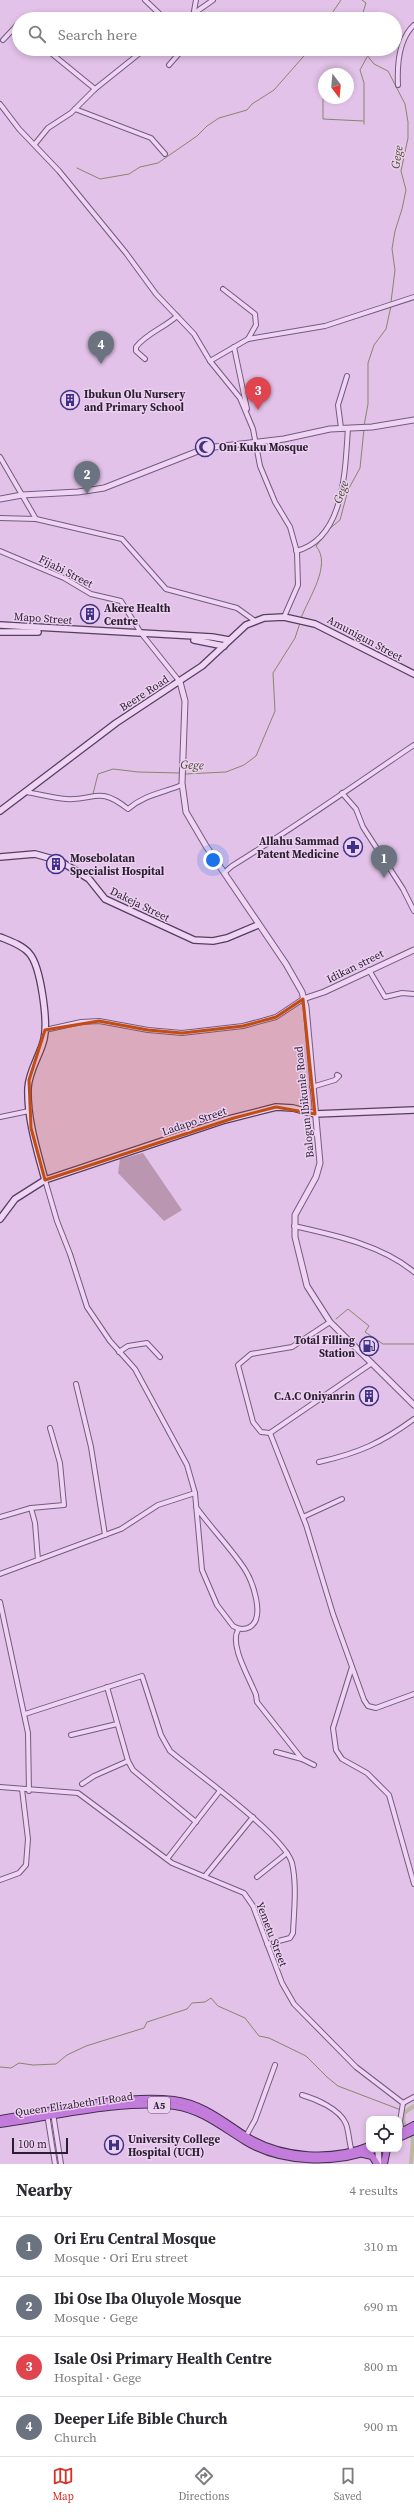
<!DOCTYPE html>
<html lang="en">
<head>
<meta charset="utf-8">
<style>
	:root { --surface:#fff; --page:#f2f2f3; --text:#2b2b33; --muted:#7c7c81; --line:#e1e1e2; --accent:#d93025 }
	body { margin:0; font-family:"Source Serif 4",serif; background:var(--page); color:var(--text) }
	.controls { position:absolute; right:12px; bottom:12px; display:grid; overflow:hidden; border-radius:8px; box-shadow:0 2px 6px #0003 }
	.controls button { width:36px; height:36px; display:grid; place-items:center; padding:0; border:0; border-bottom:1px solid var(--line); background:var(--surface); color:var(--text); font:20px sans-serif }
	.compass { position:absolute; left:318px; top:68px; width:36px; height:36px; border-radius:50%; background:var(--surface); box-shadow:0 2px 6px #0003; rotate:164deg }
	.scale { position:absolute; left:12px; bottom:10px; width:56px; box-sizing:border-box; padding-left:4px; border:2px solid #2a1e31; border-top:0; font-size:11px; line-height:14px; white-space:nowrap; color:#2a1e31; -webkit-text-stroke:3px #ecd0f0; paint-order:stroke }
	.you { position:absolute; left:213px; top:860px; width:14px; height:14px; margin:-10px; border:3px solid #fff; border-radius:50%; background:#1a73e8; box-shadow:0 0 0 6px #1a73e833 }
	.badge { display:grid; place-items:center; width:26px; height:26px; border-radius:50%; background:var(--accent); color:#fff; font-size:13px; font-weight:700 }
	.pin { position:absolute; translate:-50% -33px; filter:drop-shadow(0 1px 2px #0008) }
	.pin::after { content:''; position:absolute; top:21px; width:14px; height:12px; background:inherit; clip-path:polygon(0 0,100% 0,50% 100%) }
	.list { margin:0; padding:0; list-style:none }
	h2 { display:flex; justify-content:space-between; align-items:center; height:52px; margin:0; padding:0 16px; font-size:17px }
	h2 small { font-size:13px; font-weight:400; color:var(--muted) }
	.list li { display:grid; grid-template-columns:26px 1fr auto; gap:12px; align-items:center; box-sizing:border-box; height:60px; padding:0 16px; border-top:1px solid var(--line) }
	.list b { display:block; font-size:15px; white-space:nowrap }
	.list p { margin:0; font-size:13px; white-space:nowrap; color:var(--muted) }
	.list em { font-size:13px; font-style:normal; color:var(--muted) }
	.icon { flex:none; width:22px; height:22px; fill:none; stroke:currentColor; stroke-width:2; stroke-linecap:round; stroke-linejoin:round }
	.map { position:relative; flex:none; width:414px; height:2164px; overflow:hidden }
	.search { position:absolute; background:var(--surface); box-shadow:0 2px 6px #0003; left:12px; right:12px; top:12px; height:44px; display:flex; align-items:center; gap:10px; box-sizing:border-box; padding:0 14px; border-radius:22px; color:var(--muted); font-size:15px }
	.sheet { height:292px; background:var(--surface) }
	nav { display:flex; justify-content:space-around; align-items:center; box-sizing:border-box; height:56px; border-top:1px solid var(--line); background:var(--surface); font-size:11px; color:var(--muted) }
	nav a { display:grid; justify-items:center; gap:2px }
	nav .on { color:var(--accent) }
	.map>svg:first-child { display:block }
	.cemetery { fill:#ba96b0 }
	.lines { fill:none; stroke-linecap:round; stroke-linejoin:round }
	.stream { stroke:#88856c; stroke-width:1 }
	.canal { stroke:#bbb8a3; stroke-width:4 }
	.minor-casing { stroke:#745b80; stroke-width:6 }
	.tertiary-casing { stroke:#745b80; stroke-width:7 }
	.secondary-casing { stroke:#553e61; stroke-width:8 }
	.trunk-casing { stroke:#422f4e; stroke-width:8 }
	.minor { stroke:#efd4f4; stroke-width:4 }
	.tertiary { stroke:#efd4f4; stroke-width:5 }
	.secondary { stroke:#efd4f4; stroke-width:5.5 }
	.trunk { stroke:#c47cdc; stroke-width:6 }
	.marked { fill:#c24d13; fill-opacity:0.2; stroke:#c24d13; stroke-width:3; stroke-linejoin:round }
	.labels { text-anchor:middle; stroke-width:3; stroke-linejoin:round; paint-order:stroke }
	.shield { fill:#ecd0f0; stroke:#64536a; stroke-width:1 }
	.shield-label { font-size:10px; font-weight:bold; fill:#2a1e31 }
	.poi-label { font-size:11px; font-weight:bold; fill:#2a1e31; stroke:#ecd0f0; text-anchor:start }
	.street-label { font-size:11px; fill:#2a1e31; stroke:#ecd0f0 }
	.water-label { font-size:12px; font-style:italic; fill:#4d4f2e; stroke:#ecd0f0 }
</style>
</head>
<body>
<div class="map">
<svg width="414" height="2164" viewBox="0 0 414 2164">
	<rect width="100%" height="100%" fill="#e2c2e8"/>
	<path class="cemetery" d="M143,1153L182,1210L164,1221L118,1173L120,1159Z"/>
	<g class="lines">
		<g class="stream">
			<path d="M328,19L341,0"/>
			<path d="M361,19L366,3L362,0"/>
			<path d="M362,49L374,64L388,71L405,104L408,122V138L401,171L406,190L402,209L395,231L392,249L395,270L391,302"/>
			<path d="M323,99V119L363,121"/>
			<path d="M364,124V83L360,70L367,57"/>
			<path d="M77,168L100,179L129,174L140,167L158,163L197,136L207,126L219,118L247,110L252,104L274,90L310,49"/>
			<path d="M364,426L368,404V363L374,345L386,329L391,306"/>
			<path d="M328,530L340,520L348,490L360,468L364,429"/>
			<path d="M301,618C309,597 332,565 316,546L324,536"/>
			<path d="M185,774L226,772L244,765L256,756L275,711L273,673L295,638L300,623"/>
			<path d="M93,794L98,774L113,769L138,772L180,773"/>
			<path d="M336,1319L348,1309L369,1326L365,1332L383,1344H414"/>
			<path d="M0,2067L11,2068L19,2063L33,2065L56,2064L67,2055L86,2046L144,2028L147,2022L187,2009L192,2003L205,2002L211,1998L218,2006L245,2018L259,2036L269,2038L306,2056L327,2077L338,2086L401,2110"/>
		</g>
		<path class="canal" d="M411,2164L413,2139L403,2121L404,2113L414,2106"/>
		<defs>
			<g id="minor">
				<path d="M145,0L165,19"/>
				<path d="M196,0L194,11L199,19"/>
				<path d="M186,19L213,0"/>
				<path d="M3,40L18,24"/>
				<path d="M46,49L95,89"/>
				<path d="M169,65L183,49"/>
				<path d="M398,85C397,65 399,39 414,25"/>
				<path d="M0,104L19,129L59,171L126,253L156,294L194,334L210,361L240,398L253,429L260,466L275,502L290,527L297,552L298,585L284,617"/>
				<path d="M75,109L151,138L165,154"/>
				<path d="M35,144L48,128L71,113L95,89L145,49"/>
				<path d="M223,289L255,314L256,325L248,339"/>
				<path d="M234,347L247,409"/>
				<path d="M145,359L136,351V347C147,333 164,328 177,316"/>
				<path d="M210,361L248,339L325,326L414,297"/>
				<path d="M341,428L338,405L347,376"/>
				<path d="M0,457L36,519"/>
				<path d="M0,518L36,519L122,539L166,589L237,608L255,621"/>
				<path d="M0,551L64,578L91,594L121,601L141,633L180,682"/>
				<path d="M296,551C345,539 345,469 348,428"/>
				<path d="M26,792C39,794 53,798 66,799C95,801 98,785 128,809C144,795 162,793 182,785"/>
				<path d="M342,793L356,809L363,827L403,889L414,911"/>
				<path d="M226,875L225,872L232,866C294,828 353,786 414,745"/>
				<path d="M369,970L385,997L402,993L414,994"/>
				<path d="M45,1030L81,1022L99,1021L148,1030L182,1033L243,1026L276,1017L303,999"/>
				<path d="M312,1087L335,1080L339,1076L337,1075"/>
				<path d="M0,1117L29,1111"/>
				<path d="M45,1180L57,1221L70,1254L87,1307L110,1341L135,1369L187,1465L195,1493L202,1570L217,1605L233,1626C239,1630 244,1630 250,1627C266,1617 252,1580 244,1568C229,1546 211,1528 196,1507"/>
				<path d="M294,1226C334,1235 382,1245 414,1272"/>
				<path d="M330,1322L292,1347L251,1354L238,1365L253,1422L261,1432L270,1433L372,1363"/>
				<path d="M119,1352L128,1346L147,1343L160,1357"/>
				<path d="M76,1384L91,1447L105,1535"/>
				<path d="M270,1433L306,1525L333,1614L364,1700L368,1706L376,1708L414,1694"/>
				<path d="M319,1462C359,1453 381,1443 414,1419"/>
				<path d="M31,1508L35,1523L38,1560"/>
				<path d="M0,1517L31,1508L64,1505L60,1463L50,1428"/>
				<path d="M303,1517L342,1499"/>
				<path d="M0,1574L121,1529L158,1505L195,1493"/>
				<path d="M0,1602L28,1733L29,1791"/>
				<path d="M238,1630C229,1645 250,1679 256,1695L257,1702L302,1759"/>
				<path d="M352,1667L333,1728L336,1750L342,1759L367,1773L389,1795L414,1884"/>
				<path d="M107,1687L128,1761L133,1770L196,1822"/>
				<path d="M25,1714L142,1676L161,1735L170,1751C195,1772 284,1835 292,1863C297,1885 294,1910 293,1933L290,1938L267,1944"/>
				<path d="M71,1735L117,1724"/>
				<path d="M276,1752L302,1759L314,1765"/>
				<path d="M82,1784L94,1776L128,1761"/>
				<path d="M0,1787L78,1793L172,1863L244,1893L253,1906L282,1983L294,2004L356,2067L403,2103L400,2121L402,2132"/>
				<path d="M167,1859L219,1792"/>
				<path d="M205,1876L253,1817"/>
				<path d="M257,1877L287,1853"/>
				<path d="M0,1880L19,1873L26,1865L28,1839L22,1789"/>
				<path d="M302,2095C316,2099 340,2109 346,2124C349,2132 349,2143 352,2152"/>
				<path d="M403,2103L414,2097"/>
				<path d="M53,2113L61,2164"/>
				<path d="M47,2114L55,2164"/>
				<path d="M246,2136L255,2120L275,2065"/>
			</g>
			<g id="tertiary">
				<path d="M0,499L22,495L78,492L104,488L206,448L284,439L330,429L372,427L414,420"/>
				<path d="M180,682L185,701L182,783L186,812L206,846L286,964L302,992L306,1007L320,1163L316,1177L295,1215V1237L307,1286L330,1322L414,1405"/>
				<path d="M303,999L324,992L414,950"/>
			</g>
			<g id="secondary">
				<path d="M0,625L212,637L229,640"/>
				<path d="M0,632H38"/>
				<path d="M194,640L224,646"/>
				<path d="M0,811L116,723L202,666L246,625L264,618L284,617L315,624L414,674"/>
				<path d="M0,857L35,854L60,861L89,879L105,899L194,940L213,941L227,938L258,925"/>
				<path d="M0,937C10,941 22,945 29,953C41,966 48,1022 44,1039C40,1056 29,1070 28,1088C27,1119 37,1150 45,1180"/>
				<path d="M0,1219L15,1199L45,1180L225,1120L276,1107L293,1108L315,1114L414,1110"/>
				<path d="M378,2149L379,2164"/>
			</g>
			<g id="trunk">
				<path d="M0,2119C53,2111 121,2094 174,2100C204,2104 225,2123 249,2138C283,2158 332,2161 369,2146"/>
				<path d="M0,2124C50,2117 126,2099 175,2106C202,2110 222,2127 245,2141C282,2164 336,2164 376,2149"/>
				<path d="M399,2133L414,2125"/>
				<path d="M399,2138L414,2131"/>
				<path d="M363,2154L372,2156L377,2164"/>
				<path d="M384,2164L387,2149"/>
			</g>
		</defs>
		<use href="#minor" class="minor-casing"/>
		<use href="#tertiary" class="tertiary-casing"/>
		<use href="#secondary" class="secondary-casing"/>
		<use href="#trunk" class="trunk-casing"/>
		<use href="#minor" class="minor"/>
		<use href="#tertiary" class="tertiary"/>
		<use href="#secondary" class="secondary"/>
		<use href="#trunk" class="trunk"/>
	</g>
	<path class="marked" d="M303,999L315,1114L276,1107L234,1118L45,1180L31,1128L29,1080L45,1030L99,1021L148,1030L182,1033L243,1026L276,1017Z"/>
	<defs>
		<symbol id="building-ring" viewBox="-11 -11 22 22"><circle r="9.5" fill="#ecd0f0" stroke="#3e3288" stroke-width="1.5"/><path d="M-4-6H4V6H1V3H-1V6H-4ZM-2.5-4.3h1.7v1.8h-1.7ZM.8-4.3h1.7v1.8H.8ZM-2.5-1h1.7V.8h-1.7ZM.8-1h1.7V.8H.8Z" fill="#3e3288"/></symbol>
		<symbol id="mosque-ring" viewBox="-11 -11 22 22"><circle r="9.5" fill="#ecd0f0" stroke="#3e3288" stroke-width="1.5"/><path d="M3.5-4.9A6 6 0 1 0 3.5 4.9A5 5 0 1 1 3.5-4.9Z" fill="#3e3288"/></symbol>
		<symbol id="pharmacy-ring" viewBox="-11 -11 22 22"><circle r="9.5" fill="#ecd0f0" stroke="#3e3288" stroke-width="1.5"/><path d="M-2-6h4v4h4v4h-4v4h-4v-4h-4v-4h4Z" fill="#3e3288"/></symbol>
		<symbol id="fuel-ring" viewBox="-11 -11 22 22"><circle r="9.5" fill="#ecd0f0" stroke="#3e3288" stroke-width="1.5"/><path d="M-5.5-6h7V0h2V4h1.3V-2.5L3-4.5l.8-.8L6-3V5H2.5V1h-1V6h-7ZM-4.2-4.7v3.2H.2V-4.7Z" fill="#3e3288"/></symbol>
		<symbol id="hospital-ring" viewBox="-11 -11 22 22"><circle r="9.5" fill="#ecd0f0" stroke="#3e3288" stroke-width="1.5"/><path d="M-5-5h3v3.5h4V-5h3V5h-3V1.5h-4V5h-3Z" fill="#3e3288"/></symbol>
	</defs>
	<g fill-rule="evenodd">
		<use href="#building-ring" x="59" y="389" width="22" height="22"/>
		<use href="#mosque-ring" x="194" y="436" width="22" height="22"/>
		<use href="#building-ring" x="79" y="603" width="22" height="22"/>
		<use href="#pharmacy-ring" x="342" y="836" width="22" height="22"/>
		<use href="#building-ring" x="45" y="853" width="22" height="22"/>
		<use href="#fuel-ring" x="358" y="1335" width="22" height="22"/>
		<use href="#building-ring" x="358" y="1385" width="22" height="22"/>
		<use href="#hospital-ring" x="103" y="2134" width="22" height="22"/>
	</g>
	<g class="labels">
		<rect class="shield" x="148" y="2097" width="22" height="16" rx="3"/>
		<g class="shield-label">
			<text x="159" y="2109">A5</text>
		</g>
		<g class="poi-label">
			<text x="84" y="398">Ibukun Olu Nursery<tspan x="84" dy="13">and Primary School</tspan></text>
			<text x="219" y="451">Oni Kuku Mosque</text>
			<text x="104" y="612">Akere Health<tspan x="104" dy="13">Centre</tspan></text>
			<text x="339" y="845" text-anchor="end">Allahu Sammad<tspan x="339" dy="13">Patent Medicine</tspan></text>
			<text x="70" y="862">Mosebolatan<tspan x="70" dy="13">Specialist Hospital</tspan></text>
			<text x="355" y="1344" text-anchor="end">Total Filling<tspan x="355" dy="13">Station</tspan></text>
			<text x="355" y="1400" text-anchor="end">C.A.C Oniyanrin</text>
			<text x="128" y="2143">University College<tspan x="128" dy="13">Hospital (UCH)</tspan></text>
		</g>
		<g class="street-label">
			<text transform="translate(66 571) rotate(27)" y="4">Fijabi Street</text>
			<text transform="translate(43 618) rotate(4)" y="4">Mapo Street</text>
			<text transform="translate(365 638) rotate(28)" y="4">Amunigun Street</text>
			<text transform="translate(144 693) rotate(-33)" y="4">Beere Road</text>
			<text transform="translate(140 904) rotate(26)" y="4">Dakeja Street</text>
			<text transform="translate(355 966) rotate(-26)" y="4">Idikan street</text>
			<text transform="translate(304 1102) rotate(-96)" y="4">Balogun Ibikunle Road</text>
			<text transform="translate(194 1121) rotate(-19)" y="4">Ladapo Street</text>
			<text transform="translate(272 1934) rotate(69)" y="4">Yemetu Street</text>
			<text transform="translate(74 2104) rotate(-8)" y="4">Queen Elizabeth II Road</text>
		</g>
		<g class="water-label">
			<text transform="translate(397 157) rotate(-81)" y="4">Gege</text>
			<text transform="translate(341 492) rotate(-70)" y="4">Gege</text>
			<text transform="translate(192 765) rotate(2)" y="4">Gege</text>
		</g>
	</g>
</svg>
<div class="controls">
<button><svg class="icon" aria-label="locate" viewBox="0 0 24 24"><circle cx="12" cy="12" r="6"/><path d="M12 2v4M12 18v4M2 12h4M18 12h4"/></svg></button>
</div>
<svg class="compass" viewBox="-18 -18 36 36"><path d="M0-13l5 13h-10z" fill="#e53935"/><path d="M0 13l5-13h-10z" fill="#7c7c81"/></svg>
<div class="scale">100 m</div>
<div class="you"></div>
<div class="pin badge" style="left:384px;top:878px;background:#6b7280">1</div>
<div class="pin badge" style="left:87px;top:494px;background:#6b7280">2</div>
<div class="pin badge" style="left:258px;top:410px;background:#e0444e">3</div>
<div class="pin badge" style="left:101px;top:364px;background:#6b7280">4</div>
<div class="search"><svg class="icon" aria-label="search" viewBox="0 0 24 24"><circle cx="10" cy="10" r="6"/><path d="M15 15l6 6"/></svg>Search here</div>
</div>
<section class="sheet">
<h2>Nearby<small>4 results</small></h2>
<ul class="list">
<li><span class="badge" style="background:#6b7280">1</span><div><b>Ori Eru Central Mosque</b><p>Mosque · Ori Eru street</p></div><em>310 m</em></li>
<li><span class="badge" style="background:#6b7280">2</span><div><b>Ibi Ose Iba Oluyole Mosque</b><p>Mosque · Gege</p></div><em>690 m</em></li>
<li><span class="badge" style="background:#e0444e">3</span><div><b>Isale Osi Primary Health Centre</b><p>Hospital · Gege</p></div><em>800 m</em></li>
<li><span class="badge" style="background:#6b7280">4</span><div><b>Deeper Life Bible Church</b><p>Church</p></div><em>900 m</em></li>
</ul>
</section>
<nav>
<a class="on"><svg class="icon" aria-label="map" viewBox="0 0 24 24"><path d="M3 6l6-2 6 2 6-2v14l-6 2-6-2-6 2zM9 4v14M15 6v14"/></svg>Map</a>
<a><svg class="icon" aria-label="directions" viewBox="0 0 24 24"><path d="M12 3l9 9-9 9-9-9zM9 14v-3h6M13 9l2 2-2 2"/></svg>Directions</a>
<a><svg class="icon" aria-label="saved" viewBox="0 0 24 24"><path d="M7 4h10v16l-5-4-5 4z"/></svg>Saved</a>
</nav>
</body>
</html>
